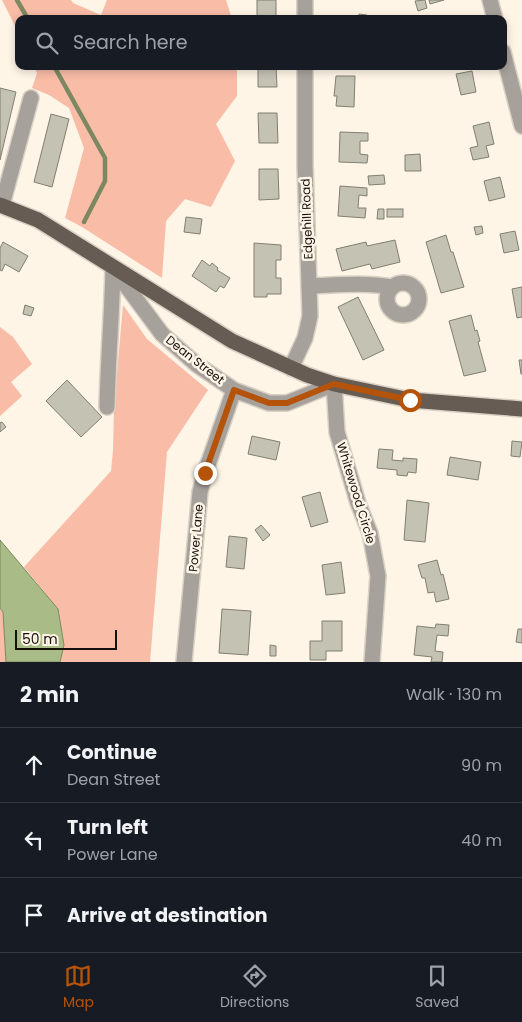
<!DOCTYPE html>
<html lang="en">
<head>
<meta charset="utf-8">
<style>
	:root { --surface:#171b24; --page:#20242c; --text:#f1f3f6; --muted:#9ea1a6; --line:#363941; --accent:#b45309 }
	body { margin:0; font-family:Poppins,sans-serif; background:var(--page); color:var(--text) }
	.scale { position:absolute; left:15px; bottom:12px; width:102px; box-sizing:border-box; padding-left:5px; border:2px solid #14110c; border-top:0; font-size:14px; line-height:18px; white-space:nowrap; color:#14110c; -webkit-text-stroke:4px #fef5e7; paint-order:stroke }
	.stop { position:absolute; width:15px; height:15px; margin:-11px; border:4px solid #b45309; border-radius:50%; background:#fff }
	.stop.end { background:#b45309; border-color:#fff; box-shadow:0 1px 5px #0008 }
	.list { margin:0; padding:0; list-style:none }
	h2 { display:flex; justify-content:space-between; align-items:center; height:65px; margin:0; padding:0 20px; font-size:21px }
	h2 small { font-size:16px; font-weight:400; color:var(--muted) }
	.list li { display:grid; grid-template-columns:32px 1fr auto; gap:15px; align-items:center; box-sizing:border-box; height:75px; padding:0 20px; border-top:1px solid var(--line) }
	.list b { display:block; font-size:19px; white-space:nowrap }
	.list p { margin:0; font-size:16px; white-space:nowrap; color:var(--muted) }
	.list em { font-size:16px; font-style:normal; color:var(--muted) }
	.icon { flex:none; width:28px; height:28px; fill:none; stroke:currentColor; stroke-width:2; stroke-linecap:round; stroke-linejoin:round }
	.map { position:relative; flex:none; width:522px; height:662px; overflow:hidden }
	.search { position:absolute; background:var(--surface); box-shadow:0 2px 8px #0003; left:15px; right:15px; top:15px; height:55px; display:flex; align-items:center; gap:12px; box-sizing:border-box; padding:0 18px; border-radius:10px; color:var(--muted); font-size:19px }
	.sheet { height:290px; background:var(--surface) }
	nav { display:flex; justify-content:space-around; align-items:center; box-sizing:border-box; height:70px; border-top:1px solid var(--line); background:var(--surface); font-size:14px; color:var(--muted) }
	nav a { display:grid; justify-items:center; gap:2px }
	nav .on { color:var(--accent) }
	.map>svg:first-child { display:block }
	.green { fill:#f8bca7 }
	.water { fill:#a9bb86; stroke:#7c8861 }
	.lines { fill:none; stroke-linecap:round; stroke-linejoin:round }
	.stream { stroke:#7c8861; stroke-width:4.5 }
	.building { fill:#c4c2b3; stroke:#817f70 }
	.minor-casing { stroke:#d9d1c4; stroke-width:18 }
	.major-casing { stroke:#d9d1c4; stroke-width:18 }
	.minor { stroke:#a7a19c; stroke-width:15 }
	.major { stroke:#665c54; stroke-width:15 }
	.route { stroke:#b45309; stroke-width:6 }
	.labels { text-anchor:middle; stroke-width:5; stroke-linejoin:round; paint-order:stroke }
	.street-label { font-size:12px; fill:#14110c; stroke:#fef5e7 }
</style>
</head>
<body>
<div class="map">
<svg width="522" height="662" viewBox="0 0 522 662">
	<rect width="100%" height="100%" fill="#fef5e7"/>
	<g class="green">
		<path d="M2,0H71L73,3L101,15L107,0H226L232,19H19V34Z"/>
		<path d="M34,66H237V96L216,124L235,161L211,207L185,199L166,221L162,278L82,227L65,218L84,148L69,108L49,95L32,88L37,73Z"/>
		<path d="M123,305L147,339L208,390L167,452L150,662H60L64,645L58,609L24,567L111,471L113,450L114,407Z"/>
		<path d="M0,327L13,337L32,364L11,382L22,396L0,416Z"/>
		<path d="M0,608L3,612L6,662H0Z"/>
	</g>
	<path class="water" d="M0,540L58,609L64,645L60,662H6L3,612L0,608Z"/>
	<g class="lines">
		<g class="stream">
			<path d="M17,0L28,19"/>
			<path d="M54,66L105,158V181L84,222"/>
		</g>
	</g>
	<g class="building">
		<rect x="257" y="0" width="19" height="19"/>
		<path d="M425,0L427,8L418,11L415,1Z"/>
		<path d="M429,0H444L430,4Z"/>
		<path d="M359,14L367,15V19H340V17L358,19Z"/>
		<path d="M258,66H276L277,87H258Z"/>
		<path d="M472,71L476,92L461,95L456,74Z"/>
		<path d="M336,76H355L354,107L336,106L337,96H334Z"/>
		<path d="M0,88L16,92L0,160Z"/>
		<path d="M258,113H277L278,143H259Z"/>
		<path d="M51,114L69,119L52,187L34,182Z"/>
		<path d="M489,122L494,144L486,146L489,157L473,160L470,148L478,146L473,126Z"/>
		<path d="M340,132L368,133V141H360V154L368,155L367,163L339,162Z"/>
		<path d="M420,154L421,171H405V155Z"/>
		<path d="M259,169H278L279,199L259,200Z"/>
		<path d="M384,175L385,184L369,185L368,176Z"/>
		<path d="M500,177L505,197L489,201L484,181Z"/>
		<path d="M340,186L367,188V196L359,195L358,208H366L365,218L338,216Z"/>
		<path d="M378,209H384V219H377Z"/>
		<rect x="387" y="209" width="16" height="8"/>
		<path d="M186,217L202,219L200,234L184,232Z"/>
		<path d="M482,226L483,233L476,235L474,227Z"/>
		<path d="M515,231L519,250L504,253L500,234Z"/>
		<path d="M446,235L451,252H453L464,287L441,293L426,242Z"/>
		<path d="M395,240L400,262L372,269L370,264L342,271L336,249L366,242L367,246Z"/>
		<path d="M3,242L28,256L19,272L5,264L2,271L0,270V248Z"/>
		<path d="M254,243L281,245V260H276V278H281V294H267V297H254Z"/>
		<path d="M202,260L210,266L212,263L218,268L217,270L230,278L224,288L220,286L216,292L192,276Z"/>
		<path d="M522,287V317L517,318L512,289Z"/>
		<path d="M358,297L384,350L363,360L338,307Z"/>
		<path d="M25,305L34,308L31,316L23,314Z"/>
		<path d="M471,315L475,331L477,330L480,341L478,342L486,371L464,376L449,321Z"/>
		<path d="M519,360H522V374H521Z"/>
		<path d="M67,380L102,417L81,437L46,401Z"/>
		<path d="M2,422L6,427L0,432V423Z"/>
		<path d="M252,436L280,442L276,460L248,454Z"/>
		<path d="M512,441L522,442L520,457L511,456Z"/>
		<path d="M379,449L393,450L392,460L403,461V458L417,459L416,473L408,472L407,476L397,475V470L377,468Z"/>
		<path d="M450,457L481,462L478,480L447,475Z"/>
		<path d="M320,492L328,522L311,527L302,497Z"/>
		<path d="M407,500L429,503L425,542L404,540Z"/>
		<path d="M261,525L270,535L263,541L255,530Z"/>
		<path d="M229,536L247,538L244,569L226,567Z"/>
		<path d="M437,560L441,575L443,574L449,599L436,602L434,592L428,593L425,578H422L418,565Z"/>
		<path d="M341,562L345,593L326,595L322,565Z"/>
		<path d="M222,609L251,611L248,655L219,653Z"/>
		<path d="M322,621H342V651H326V660H310V641H322Z"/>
		<path d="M436,624L449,625L448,636L437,635L435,651L443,652L442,662H431L432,657L414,655L417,626L435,628Z"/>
		<path d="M518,629H522V643L516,642Z"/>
		<path d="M270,645L276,646V656H270Z"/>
	</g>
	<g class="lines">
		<defs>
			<g id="minor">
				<path d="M490,0L495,19"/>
				<path d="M305,19V0"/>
				<path d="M503,52L522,126"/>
				<path d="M2,205L31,98"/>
				<path d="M113,268L162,334L196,364L234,390L269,403H287L334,384L337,432L358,503L370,533L378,576L372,662"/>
				<circle cx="403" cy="299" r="16"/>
				<path d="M309,286C337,285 364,282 392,287"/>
				<path d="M291,368L305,338L310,316L305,165V66"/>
				<path d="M107,407C108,360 112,314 113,268"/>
				<path d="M184,662L200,492L205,473L234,390"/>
			</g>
			<path id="major" d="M0,205L38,220L232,341L307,375L334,384L410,400L522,409"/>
		</defs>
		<use href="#minor" class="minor-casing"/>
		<use href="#major" class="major-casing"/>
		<use href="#minor" class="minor"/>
		<use href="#major" class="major"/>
	</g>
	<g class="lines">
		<path class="route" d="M205,473L234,390L269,403H287L334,384L410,400"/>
	</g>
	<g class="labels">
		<g class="street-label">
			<text transform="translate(307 219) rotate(-92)" y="4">Edgehill Road</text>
			<text transform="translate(195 360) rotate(38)" y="4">Dean Street</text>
			<text transform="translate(356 493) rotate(73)" y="4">Whitewood Circle</text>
			<text transform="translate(196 538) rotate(-85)" y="4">Power Lane</text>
		</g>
	</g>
</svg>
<div class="scale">50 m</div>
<div class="stop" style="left:410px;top:400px"></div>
<div class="stop end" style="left:205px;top:473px"></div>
<div class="search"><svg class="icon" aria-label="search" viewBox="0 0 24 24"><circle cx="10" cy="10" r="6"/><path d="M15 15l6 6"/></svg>Search here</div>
</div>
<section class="sheet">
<h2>2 min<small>Walk · 130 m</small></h2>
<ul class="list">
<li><svg class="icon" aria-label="ahead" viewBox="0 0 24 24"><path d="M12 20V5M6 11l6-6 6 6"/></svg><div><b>Continue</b><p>Dean Street</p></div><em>90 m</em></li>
<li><svg class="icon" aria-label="left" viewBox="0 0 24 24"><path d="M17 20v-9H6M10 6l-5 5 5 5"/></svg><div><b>Turn left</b><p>Power Lane</p></div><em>40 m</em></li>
<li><svg class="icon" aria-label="arrive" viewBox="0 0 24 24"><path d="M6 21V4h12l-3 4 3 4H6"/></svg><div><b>Arrive at destination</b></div></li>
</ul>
</section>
<nav>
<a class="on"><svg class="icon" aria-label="map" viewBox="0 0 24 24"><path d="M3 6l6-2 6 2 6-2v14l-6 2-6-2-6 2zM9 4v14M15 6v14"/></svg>Map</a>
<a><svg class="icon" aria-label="directions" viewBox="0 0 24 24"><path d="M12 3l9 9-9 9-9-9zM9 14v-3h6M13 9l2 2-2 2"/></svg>Directions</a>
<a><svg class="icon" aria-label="saved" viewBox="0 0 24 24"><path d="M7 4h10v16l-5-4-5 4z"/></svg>Saved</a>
</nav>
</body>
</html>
